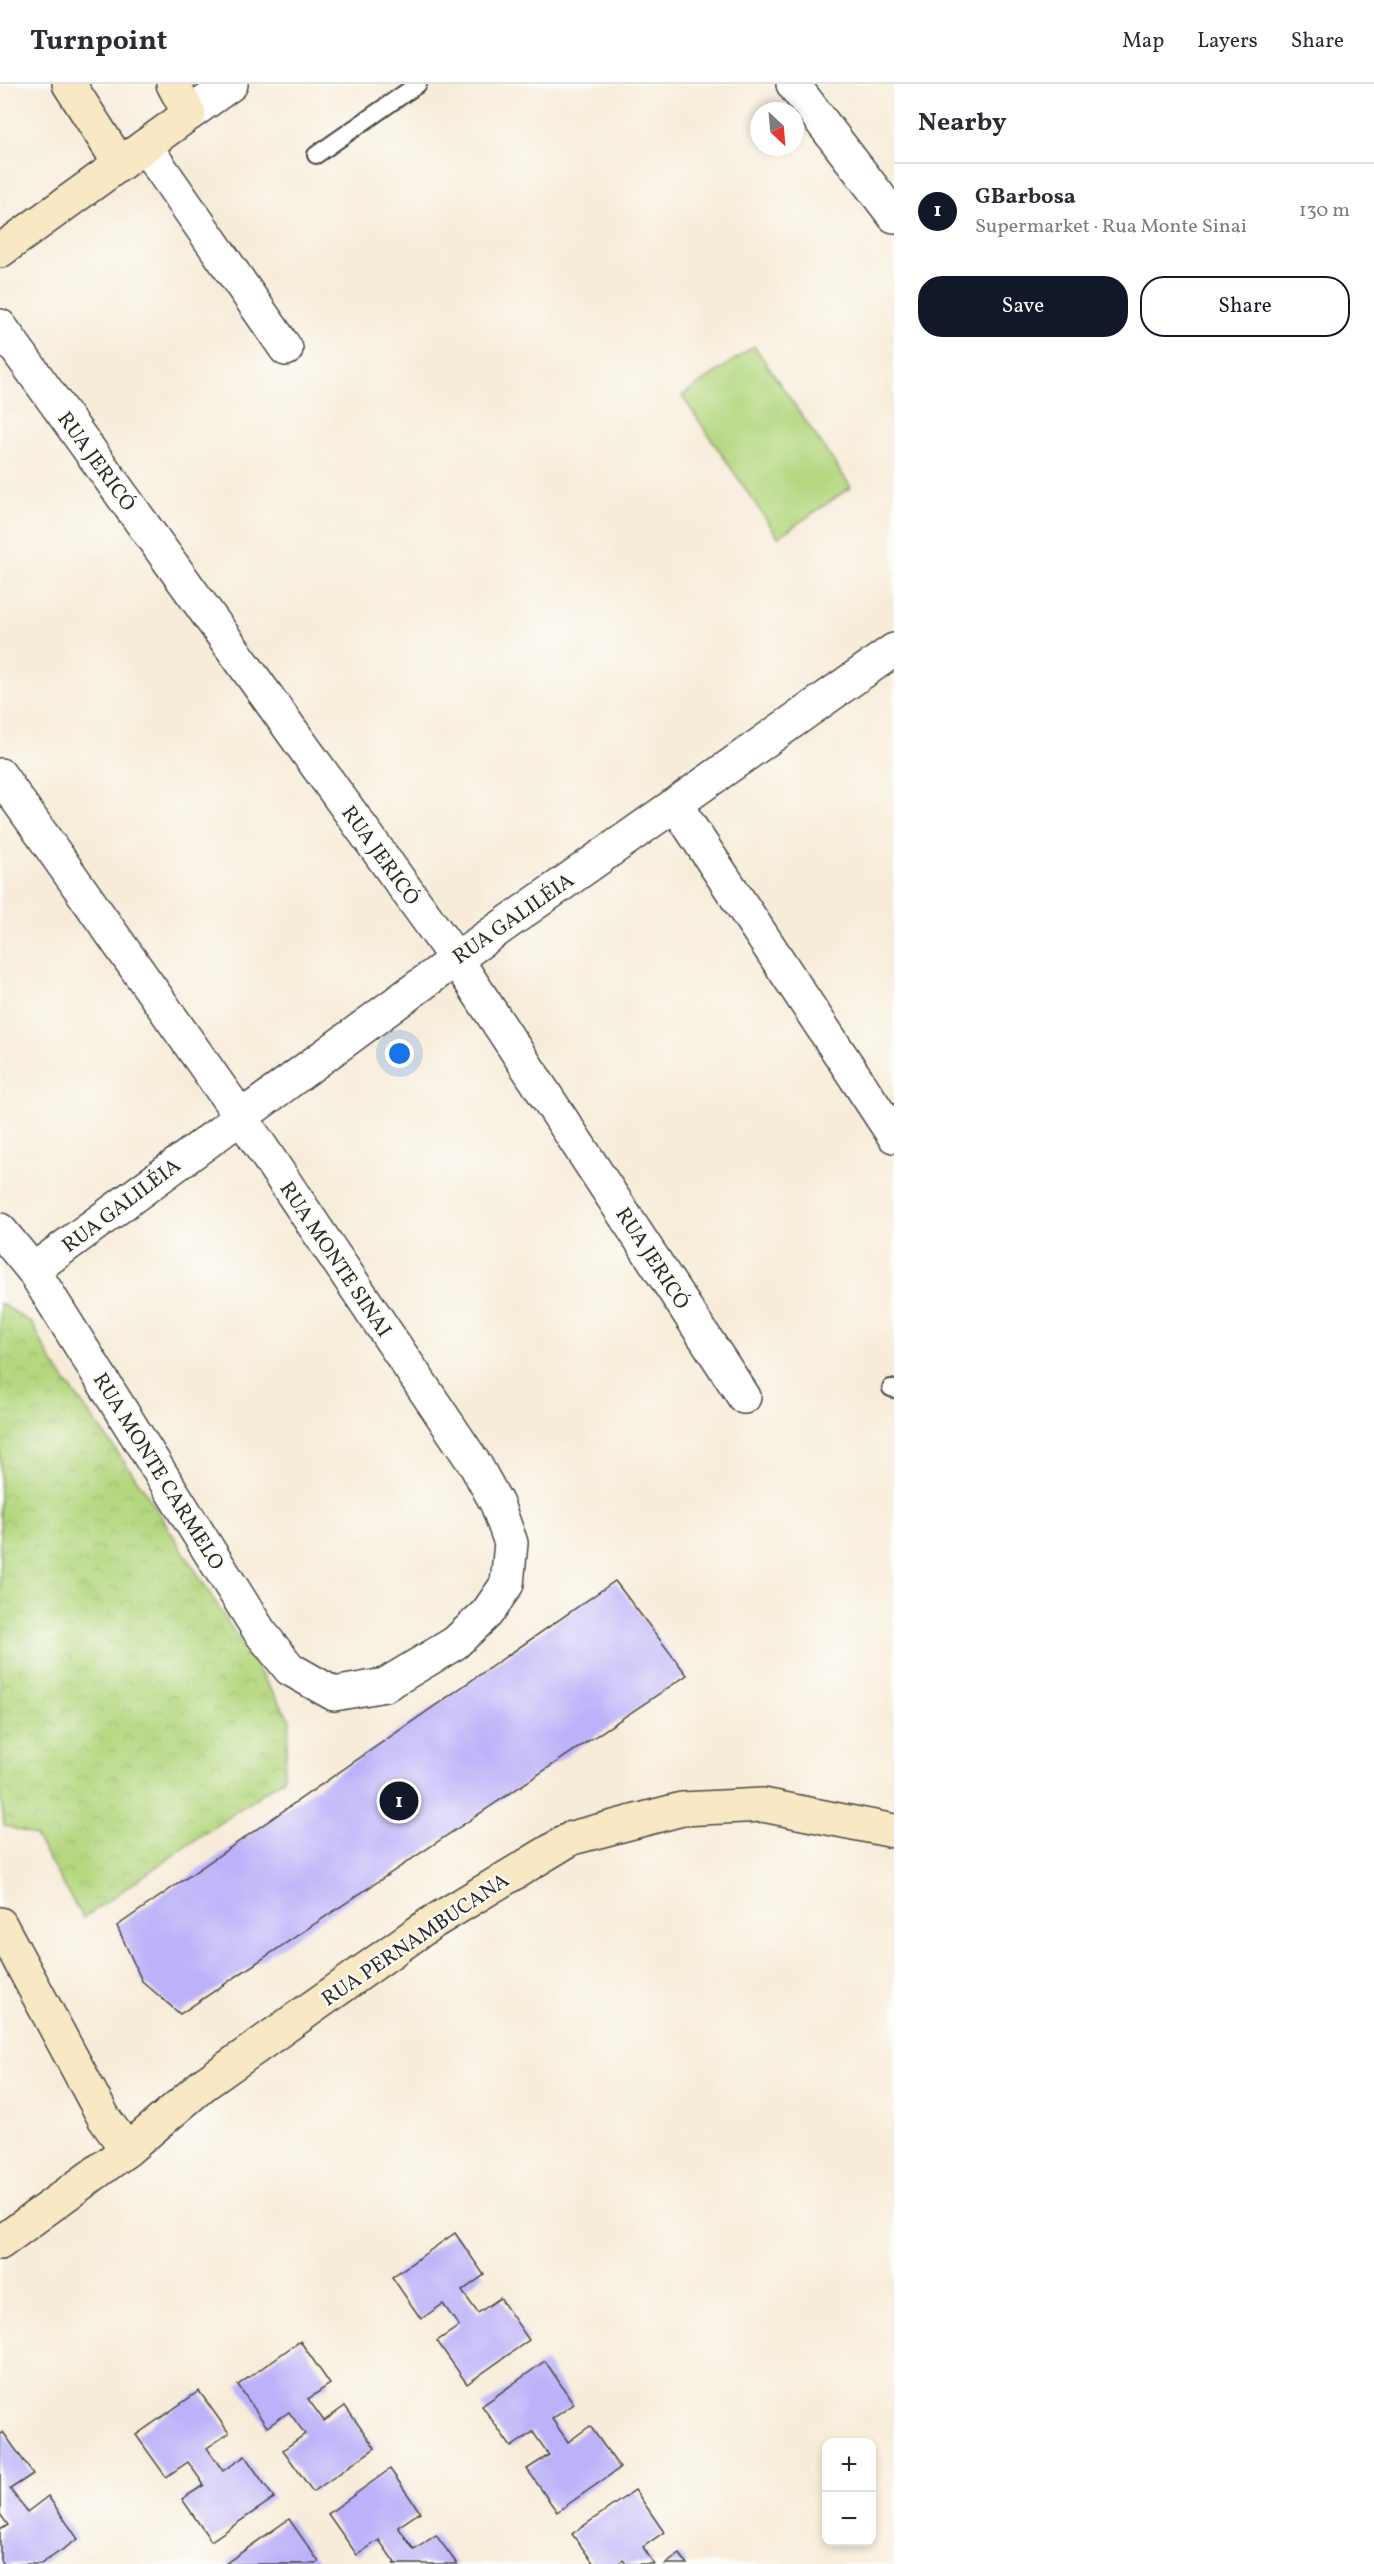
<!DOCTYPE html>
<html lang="en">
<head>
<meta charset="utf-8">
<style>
	:root { --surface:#fff; --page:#f7f7f7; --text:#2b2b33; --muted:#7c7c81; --line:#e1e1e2; --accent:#111827 }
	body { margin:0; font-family:Vollkorn,serif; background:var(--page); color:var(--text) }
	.controls { position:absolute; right:18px; bottom:18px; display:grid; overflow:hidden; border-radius:12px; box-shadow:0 3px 9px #0003 }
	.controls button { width:54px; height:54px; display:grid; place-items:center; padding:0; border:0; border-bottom:2px solid var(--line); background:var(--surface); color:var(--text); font:30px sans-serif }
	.compass { position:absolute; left:750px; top:18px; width:54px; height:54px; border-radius:50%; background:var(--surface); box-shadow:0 3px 9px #0003; rotate:154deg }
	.you { position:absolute; left:400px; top:970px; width:21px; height:21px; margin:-15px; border:4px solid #fff; border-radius:50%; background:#1a73e8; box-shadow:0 0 0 9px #1a73e833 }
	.badge { display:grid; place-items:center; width:39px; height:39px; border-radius:50%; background:var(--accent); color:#fff; font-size:20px; font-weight:700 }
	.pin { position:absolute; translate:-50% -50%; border:3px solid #fff; box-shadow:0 2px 6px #0006 }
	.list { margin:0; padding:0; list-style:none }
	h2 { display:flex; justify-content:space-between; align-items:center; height:78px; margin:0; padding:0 24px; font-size:26px }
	h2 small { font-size:20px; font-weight:400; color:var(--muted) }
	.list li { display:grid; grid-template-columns:39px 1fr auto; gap:18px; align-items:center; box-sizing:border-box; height:96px; padding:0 24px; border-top:2px solid var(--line) }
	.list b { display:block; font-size:22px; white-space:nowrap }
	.list p { margin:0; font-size:20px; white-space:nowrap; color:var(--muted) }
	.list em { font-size:20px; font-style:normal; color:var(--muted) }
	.actions { display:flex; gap:12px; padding:18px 24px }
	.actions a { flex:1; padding:14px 0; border:2px solid var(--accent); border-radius:24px; text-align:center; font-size:21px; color:var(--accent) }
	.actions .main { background:var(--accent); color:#fff }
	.map { position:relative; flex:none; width:894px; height:2480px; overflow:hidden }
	header { display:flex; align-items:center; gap:36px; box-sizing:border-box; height:84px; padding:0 30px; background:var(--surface); border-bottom:2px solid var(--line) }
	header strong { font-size:28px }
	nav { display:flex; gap:33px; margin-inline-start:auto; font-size:21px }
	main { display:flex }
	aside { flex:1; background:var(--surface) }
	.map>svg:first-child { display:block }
	.park { fill:url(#park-crowns); stroke:#708155; stroke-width:1.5 }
	.pitch { fill:#b4d77f; stroke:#708155; stroke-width:1.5 }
	.building { fill:#bdb2f9 }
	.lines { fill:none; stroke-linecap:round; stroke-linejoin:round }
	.lane-casing { stroke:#4a4845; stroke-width:20 }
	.street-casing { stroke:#4a4845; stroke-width:36 }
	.secondary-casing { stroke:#4a4845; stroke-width:36 }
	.lane { stroke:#fff; stroke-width:16 }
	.street { stroke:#fff; stroke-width:33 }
	.secondary { stroke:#f8e8c3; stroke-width:33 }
	.labels { text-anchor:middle; stroke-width:4.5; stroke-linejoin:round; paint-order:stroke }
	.street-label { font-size:21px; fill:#2b2b2b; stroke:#fdfcf7 }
</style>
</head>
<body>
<header>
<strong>Turnpoint</strong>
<nav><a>Map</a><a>Layers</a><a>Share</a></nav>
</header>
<main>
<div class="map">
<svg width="894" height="2480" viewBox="0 0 894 2480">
	<defs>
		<pattern id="park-crowns" width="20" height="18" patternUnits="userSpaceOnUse" patternTransform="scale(1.5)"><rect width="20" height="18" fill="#b4d77f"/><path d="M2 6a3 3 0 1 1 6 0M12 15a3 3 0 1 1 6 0" fill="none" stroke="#9bb96e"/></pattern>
	</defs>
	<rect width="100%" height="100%" fill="#fdfcf7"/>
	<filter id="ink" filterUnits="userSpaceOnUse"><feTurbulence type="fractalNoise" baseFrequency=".0167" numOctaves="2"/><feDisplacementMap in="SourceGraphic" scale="12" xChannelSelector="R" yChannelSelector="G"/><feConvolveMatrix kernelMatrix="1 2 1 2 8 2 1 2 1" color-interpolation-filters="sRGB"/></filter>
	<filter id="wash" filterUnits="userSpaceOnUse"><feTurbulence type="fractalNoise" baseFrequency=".008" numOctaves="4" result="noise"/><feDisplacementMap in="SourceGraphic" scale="24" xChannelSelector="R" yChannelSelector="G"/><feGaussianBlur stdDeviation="1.35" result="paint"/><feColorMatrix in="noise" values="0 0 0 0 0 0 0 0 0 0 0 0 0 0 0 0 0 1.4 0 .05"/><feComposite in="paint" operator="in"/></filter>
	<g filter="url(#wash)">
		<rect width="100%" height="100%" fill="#f7ecd9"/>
		<path class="park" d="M0,1219L32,1239L52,1278L143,1404L290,1636L283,1695L83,1834L35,1752L4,1741L0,1704Z"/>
		<path class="pitch" d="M754,262L851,403L778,453L682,312Z"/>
		<g id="blocks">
			<g class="building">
				<path d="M615,1497L687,1591L180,1930L142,1897L117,1842Z"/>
				<path d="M455,2149L484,2191L462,2207L478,2229L500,2214L529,2256L467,2300L437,2257L459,2242L443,2220L421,2235L392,2193Z"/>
				<path d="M300,2257L330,2300L308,2315L324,2337L345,2322L375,2364L313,2408L283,2366L305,2350L289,2328L267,2343L238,2301Z"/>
				<path d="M545,2277L574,2320L552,2335L568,2358L590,2342L620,2384L557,2428L527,2385L549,2371L533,2348L511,2363L482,2322Z"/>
				<path d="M199,2307L229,2349L207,2364L223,2387L245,2372L274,2414L211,2457L182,2415L204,2401L188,2378L166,2393L136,2351Z"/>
				<path d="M3,2348L33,2390L10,2405L27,2428L48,2412L78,2455L41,2480H3L0,2476V2446L8,2441L0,2430V2350Z"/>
				<path d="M390,2385L420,2428L398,2443L414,2466L436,2451L457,2480H393L395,2479L379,2456L357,2471L328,2430Z"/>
				<path d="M635,2406L664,2448L643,2463L654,2480H626L623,2476L618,2480H594L572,2450Z"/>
				<path d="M289,2435L319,2478L316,2480H225Z"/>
				<path d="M680,2470L687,2480H666Z"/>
			</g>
		</g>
	</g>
	<g filter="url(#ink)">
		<use href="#blocks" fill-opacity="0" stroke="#4a4845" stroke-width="1.5"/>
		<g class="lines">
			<defs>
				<g id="lane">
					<path d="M316,71L418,0"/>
					<path d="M891,1304L894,1305"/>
				</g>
				<g id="street">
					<path d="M793,0L894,132"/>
					<path d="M189,30L231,0"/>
					<path d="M145,62L286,265"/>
					<path d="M0,242L456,875L744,1313"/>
					<path d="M0,691L241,1033L476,1382L497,1420L511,1459L507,1500L487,1529L455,1559L385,1601L334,1610L290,1585L260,1548L33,1186L0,1146"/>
					<path d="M675,720L894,1052"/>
					<path d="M33,1186L456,875L894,566"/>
				</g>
				<g id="secondary">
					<path d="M69,0L120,80"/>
					<path d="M0,167L189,30L173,0"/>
					<path d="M0,1840L104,2034L127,2066"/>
					<path d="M0,2159L127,2066L203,2001L430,1840L572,1754L682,1725L763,1721L894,1747"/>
				</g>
			</defs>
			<use href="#lane" class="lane-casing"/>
			<use href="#street" class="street-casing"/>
			<use href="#secondary" class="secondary-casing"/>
			<use href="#lane" class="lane"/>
			<use href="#street" class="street"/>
			<use href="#secondary" class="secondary"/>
		</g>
	</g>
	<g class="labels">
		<g class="street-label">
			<text transform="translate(97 377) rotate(54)" y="7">RUA JERICÓ</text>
			<text transform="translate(381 771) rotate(54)" y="7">RUA JERICÓ</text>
			<text transform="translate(513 834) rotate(-35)" y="7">RUA GALILÉIA</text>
			<text transform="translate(121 1121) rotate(-37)" y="7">RUA GALILÉIA</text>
			<text transform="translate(653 1174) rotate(57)" y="7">RUA JERICÓ</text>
			<text transform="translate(336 1175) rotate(56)" y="7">RUA MONTE SINAI</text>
			<text transform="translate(159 1387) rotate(58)" y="7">RUA MONTE CARMELO</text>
			<text transform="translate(415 1855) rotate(-34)" y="7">RUA PERNAMBUCANA</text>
		</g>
	</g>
</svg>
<div class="controls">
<button>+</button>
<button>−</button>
</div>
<svg class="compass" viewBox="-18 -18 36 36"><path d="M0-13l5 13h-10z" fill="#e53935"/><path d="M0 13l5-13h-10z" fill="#7c7c81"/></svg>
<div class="you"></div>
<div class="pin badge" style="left:399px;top:1717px">1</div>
</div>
<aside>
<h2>Nearby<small></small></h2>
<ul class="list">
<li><span class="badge">1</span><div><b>GBarbosa</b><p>Supermarket · Rua Monte Sinai</p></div><em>130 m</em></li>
</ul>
<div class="actions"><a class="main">Save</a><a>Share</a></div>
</aside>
</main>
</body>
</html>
